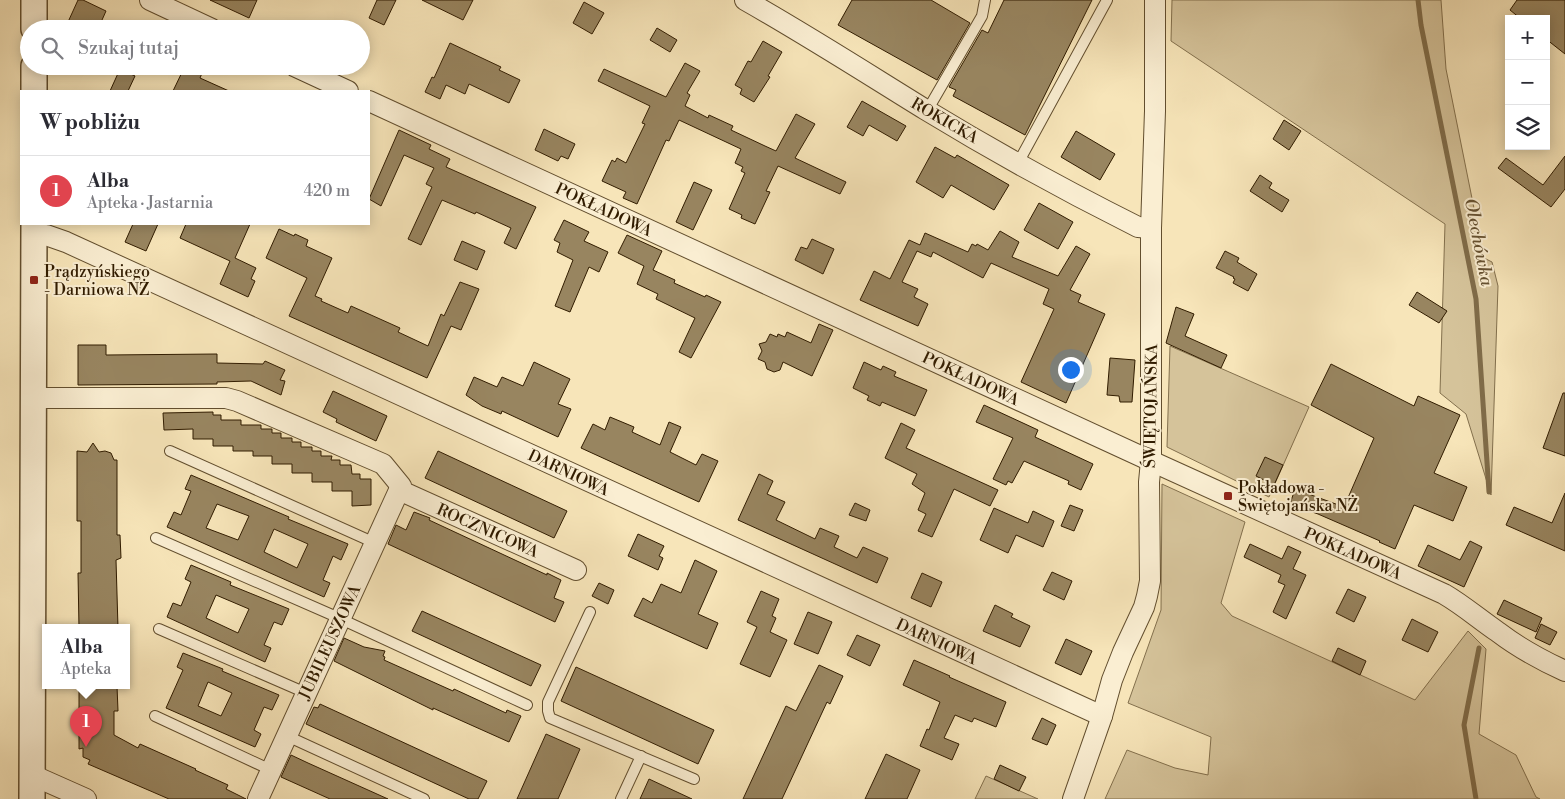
<!DOCTYPE html>
<html lang="pl">
<head>
<meta charset="utf-8">
<style>
	:root { --surface:#fff; --page:#f2f2f3; --text:#2b2b33; --muted:#7c7c81; --line:#e1e1e2; --accent:#8f2418 }
	body { margin:0; font-family:"Libre Bodoni",serif; background:var(--page); color:var(--text) }
	.controls { position:absolute; right:15px; top:15px; display:grid; overflow:hidden; border-radius:0px; box-shadow:0 2px 12px #0003 }
	.controls button { width:45px; height:45px; display:grid; place-items:center; padding:0; border:0; border-bottom:1px solid var(--line); background:var(--surface); color:var(--text); font:25px sans-serif }
	.you { position:absolute; left:1070px; top:369px; width:18px; height:18px; margin:-12px; border:4px solid #fff; border-radius:50%; background:#1a73e8; box-shadow:0 0 0 8px #1a73e833 }
	.badge { display:grid; place-items:center; width:32px; height:32px; border-radius:50%; background:var(--accent); color:#fff; font-size:16px; font-weight:700 }
	.pin { position:absolute; translate:-50% -41px; filter:drop-shadow(0 1px 2px #0008) }
	.pin::after { content:''; position:absolute; top:26px; width:18px; height:15px; background:inherit; clip-path:polygon(0 0,100% 0,50% 100%) }
	.popup { position:absolute; left:42px; top:624px; width:88px; height:65px; box-sizing:border-box; display:grid; place-content:center; border-radius:0px; background:var(--surface); filter:drop-shadow(0 1px 4px #0005); font-size:16px; white-space:nowrap; color:var(--muted) }
	.popup b { font-size:19px; color:var(--text) }
	.popup::after { content:''; position:absolute; left:50%; top:100%; margin-left:-10px; border:10px solid transparent; border-top-color:var(--surface) }
	.list { margin:0; padding:0; list-style:none }
	h2 { display:flex; justify-content:space-between; align-items:center; height:65px; margin:0; padding:0 20px; font-size:21px }
	h2 small { font-size:16px; font-weight:400; color:var(--muted) }
	.list li { display:grid; grid-template-columns:32px 1fr auto; gap:15px; align-items:center; box-sizing:border-box; height:70px; padding:0 20px; border-top:1px solid var(--line) }
	.list b { display:block; font-size:19px; white-space:nowrap }
	.list p { margin:0; font-size:16px; white-space:nowrap; color:var(--muted) }
	.list em { font-size:16px; font-style:normal; color:var(--muted) }
	.icon { flex:none; width:28px; height:28px; fill:none; stroke:currentColor; stroke-width:2; stroke-linecap:round; stroke-linejoin:round }
	.map { position:relative; flex:none; width:1565px; height:799px; overflow:hidden }
	.search { position:absolute; background:var(--surface); box-shadow:0 2px 12px #0003; left:20px; top:20px; width:350px; height:55px; display:flex; align-items:center; gap:12px; box-sizing:border-box; padding:0 18px; border-radius:28px; color:var(--muted); font-size:19px }
	.panel { position:absolute; background:var(--surface); box-shadow:0 2px 12px #0003; left:20px; top:90px; width:350px; height:135px; border-radius:0px }
	.map>svg:first-child { display:block }
	.green { fill:#d5c39a; stroke:#83704d }
	.lines { fill:none; stroke-linecap:round; stroke-linejoin:round }
	.stream { stroke:#806c49; stroke-width:5 }
	.building { fill:#988560; stroke:#311c00; fill-rule:evenodd }
	.service-casing { stroke:#624e2e; stroke-width:12 }
	.minor-casing { stroke:#624e2e; stroke-width:22 }
	.tertiary-casing { stroke:#624e2e; stroke-width:28 }
	.service { stroke:#faeed2; stroke-width:10 }
	.minor { stroke:#faeed2; stroke-width:20 }
	.tertiary { stroke:#faeed2; stroke-width:25 }
	.poi-dot { fill:#8f2418; stroke:#faeed2; stroke-width:2 }
	.labels { text-anchor:middle; stroke-width:4; stroke-linejoin:round; paint-order:stroke }
	.street-label { font-size:16px; fill:#311c00; stroke:#faeed2 }
	.poi-label { font-size:16px; fill:#311c00; stroke:#faeed2; text-anchor:start }
	.water-label { font-size:18px; font-style:italic; fill:#655131; stroke:#faeed2 }
</style>
</head>
<body>
<div class="map">
<svg width="1565" height="799" viewBox="0 0 1565 799">
	<rect width="100%" height="100%" fill="#f7e5b9"/>
	<filter id="stains"><feTurbulence type="fractalNoise" baseFrequency=".004" numOctaves="4"/><feColorMatrix values="0 0 0 0 .2 0 0 0 0 .09 0 0 0 0 .02 0 0 0 .5 -.17"/></filter>
	<radialGradient id="worn" r=".72"><stop offset=".6" stop-color="#630" stop-opacity="0"/><stop offset="1" stop-color="#630" stop-opacity=".3"/></radialGradient>
	<g class="green">
		<path d="M1172,0H1441L1446,69L1484,258L1492,262L1498,286L1491,495L1466,414L1440,393L1445,224L1171,41Z"/>
		<path d="M1170,346L1309,407L1269,497L1167,447Z"/>
		<path d="M1162,484L1245,522L1221,603L1232,616L1415,700L1468,631L1486,649L1479,734L1516,755L1536,797L1540,799H1105L1127,750L1175,768L1208,775L1211,737L1128,703L1161,610Z"/>
		<path d="M986,776L1038,799H975Z"/>
	</g>
	<g class="lines">
		<g class="stream">
			<path d="M1418,0L1421,25L1476,299L1489,492"/>
			<path d="M1476,799L1464,725L1479,648"/>
		</g>
	</g>
	<g class="building">
		<path d="M78,0H83L106,11L98,29H83L68,22Z"/>
		<path d="M210,0H257L249,18Z"/>
		<path d="M377,0H396L384,25L369,18Z"/>
		<path d="M422,0H473L463,20Z"/>
		<path d="M852,0H931L970,23L937,80L838,25Z"/>
		<path d="M1004,0H1092L1025,135L953,96L956,90L949,87L982,30L988,33Z"/>
		<path d="M1517,0H1565V54L1546,39V19H1521L1510,10Z"/>
		<path d="M584,2L604,13L592,34L573,23Z"/>
		<path d="M657,28L677,40L670,52L650,40Z"/>
		<path d="M763,41L782,52L768,76L770,77L754,102L740,94L742,89L735,85L748,61L751,62Z"/>
		<path d="M450,43L501,67L499,70L520,80L509,103L469,84L465,94L446,85L440,99L425,92L432,77L434,78Z"/>
		<path d="M685,63L700,71L687,93L690,95L685,106L708,118L709,115L733,126L731,130L765,146L776,151L796,114L815,124L795,158L846,182L840,194L778,166L766,191L770,192L755,224L741,218L742,215L729,209L745,173L741,171L743,167L735,163L741,149L679,120L669,141L666,140L637,204L623,198L626,192L602,181L612,160L615,162L617,158L626,163L645,124L642,123L650,106L598,81L604,69L666,97Z"/>
		<path d="M185,66H205L200,78L229,91H173Z"/>
		<path d="M120,69L135,76L128,91H110Z"/>
		<path d="M862,101L906,126L897,141L869,125L863,136L847,127Z"/>
		<path d="M1284,120L1301,131L1289,150L1273,139Z"/>
		<path d="M544,129L575,144L568,159L561,156L558,161L535,150Z"/>
		<path d="M399,130L431,145L429,149L450,159L446,167L536,207L516,249L504,243L511,228L476,212L475,214L442,200L421,245L408,239L432,187L426,184L434,168L404,155L381,206L369,199Z"/>
		<path d="M1076,131L1115,154L1100,180L1061,157Z"/>
		<path d="M935,147L955,158L957,155L1009,185L994,210L951,185L943,198L916,182Z"/>
		<path d="M1565,156V189L1551,207L1498,168L1506,158L1543,185Z"/>
		<path d="M1260,175L1272,183L1269,188L1289,200L1282,212L1250,191Z"/>
		<path d="M694,182L712,190L693,230L676,222Z"/>
		<path d="M1039,203L1073,222L1058,249L1024,230Z"/>
		<path d="M564,220L589,232L584,241L608,252L599,272L589,267L570,312L555,306L573,260L557,252L560,243L554,240Z"/>
		<path d="M133,224H158L146,251L125,242Z"/>
		<path d="M186,224H250L235,258L256,268L251,279L255,281L248,297L220,284L230,261L180,238Z"/>
		<path d="M279,229L294,236L295,234L308,240L306,246L332,258L315,296L322,299L321,301L348,313L351,306L400,328L398,332L428,346L441,314L444,316L460,282L479,289L461,330L451,326L427,378L289,316L307,278L266,258Z"/>
		<path d="M1000,231L1019,242L1012,257L1058,276L1076,246L1090,254L1070,290L1081,295L1078,302L1105,314L1066,403L1021,382L1054,309L1043,304L1049,289L991,263L983,278L933,252L931,257L917,251L902,282L918,289L914,297L928,304L918,326L860,300L874,271L890,279L909,240L920,245L925,233L968,252L972,244L976,246L977,244L988,250Z"/>
		<path d="M627,235L662,251L653,270L675,280L674,283L705,297L706,295L721,302L691,358L679,352L695,318L656,299L658,294L637,284L644,266L618,253Z"/>
		<path d="M812,239L834,249L823,274L795,260L801,247L807,249Z"/>
		<path d="M462,241L485,251L477,270L454,260Z"/>
		<path d="M1225,251L1239,258L1237,262L1257,274L1248,291L1233,283L1235,279L1233,278L1234,277L1216,268Z"/>
		<path d="M1417,292L1447,311L1439,323L1409,305Z"/>
		<path d="M1176,307L1194,314L1185,336L1227,355L1221,368L1166,343Z"/>
		<path d="M819,324L833,330L812,376L783,362L780,370L774,372L767,369L765,362L758,359L762,351L759,344L766,342L770,334L777,337L778,334L785,337L787,332L811,343Z"/>
		<path d="M78,345H106V355L217,354V363L263,364L265,361L285,370L280,380L285,381L281,395L251,381L217,382V384L78,385Z"/>
		<path d="M1110,358L1135,360L1132,402H1120L1119,396L1107,395Z"/>
		<path d="M534,362L570,379L558,404L571,409L558,437L502,411L501,414L482,406L466,395L474,377L497,387L502,377L523,386Z"/>
		<path d="M864,362L881,370L883,366L896,372L894,376L927,390L915,416L882,402L880,406L867,400L869,396L853,388Z"/>
		<path d="M1331,364L1414,406L1418,396L1460,415L1434,473L1467,487L1453,521L1414,505L1395,549L1379,542L1380,541L1318,514L1290,504L1295,489L1344,507L1374,438L1311,405Z"/>
		<path d="M333,391L387,416L376,441L336,422L337,419L323,412Z"/>
		<path d="M1563,393H1565V456L1543,448Z"/>
		<path d="M984,405L1038,430L1035,437L1093,464L1081,490L1068,484L1069,481L1024,461L1012,483L1008,481L1006,485L993,479L1013,438L976,422Z"/>
		<path d="M213,412V415H221V420H241V425H261V429H272V433H281V438H292V442H301V447H312V451H321V456H332L331,460H340V465H351L352,474H360V479H371V505L352,506V491H332V482H312V473H292V464H272V456H253V451H233V446H213V439H193V429L164,430L163,413Z"/>
		<path d="M610,417L634,427L632,432L660,445L669,422L681,427L670,452L696,465L702,454L718,461L699,502L581,448L593,424L605,430Z"/>
		<path d="M901,423L915,430L906,448L998,490L990,506L954,489L932,537L918,531L926,514L918,510L925,493L912,484L917,474L885,458Z"/>
		<path d="M93,443L99,452L105,451L111,453L114,460H117V535H120L121,558L116,560L118,628H79L78,573H81V521H77V451L87,452Z"/>
		<path d="M438,451L567,511L554,538L425,478Z"/>
		<path d="M1265,457L1283,465L1274,485L1256,476Z"/>
		<path d="M759,474L773,481L767,494L785,502L776,520L815,539L820,528L839,536L834,547L857,558L863,547L888,558L877,583L738,520Z"/>
		<path d="M191,475L289,517L288,519L348,544L341,560L333,556L323,580L330,583L324,597L167,527L174,512L181,515L191,491L185,489ZM217,504L249,516L238,540L206,528ZM274,529L308,544L297,568L264,552Z"/>
		<path d="M1565,493V551L1506,525L1514,507L1552,523Z"/>
		<path d="M855,503L870,510L866,521L849,515Z"/>
		<path d="M1070,505L1083,510L1074,531L1061,526Z"/>
		<path d="M994,508L1028,523L1033,511L1054,521L1043,547L1016,535L1008,553L980,540Z"/>
		<path d="M414,512L430,518L429,520L547,575V573L561,580L554,598L564,602L555,622L388,544L396,525L406,530Z"/>
		<path d="M638,534L664,546L659,556L663,558L658,570L628,556Z"/>
		<path d="M1470,541L1482,547L1464,587L1418,566L1428,545L1460,560Z"/>
		<path d="M1250,544L1282,559L1288,546L1301,552L1293,569L1306,575L1286,619L1273,612L1285,585L1278,582L1281,575L1244,557Z"/>
		<path d="M695,560L717,571L698,614L718,623L707,649L634,616L643,598L652,603L661,584L681,593Z"/>
		<path d="M191,565L231,582L230,585L289,609L282,625L274,622L264,645L271,648L265,662L167,617L173,603L181,606L191,582L185,579ZM216,595L249,609L238,633L206,618Z"/>
		<path d="M1052,572L1072,581L1064,600L1043,590Z"/>
		<path d="M922,573L942,582L931,607L911,598Z"/>
		<path d="M599,583L614,590L608,604L592,596Z"/>
		<path d="M1348,589L1366,597L1354,622L1336,613Z"/>
		<path d="M761,591L779,599L772,616L776,618L770,632L787,640L770,677L740,664L757,627L747,622Z"/>
		<path d="M1504,600L1542,618L1536,632L1497,614Z"/>
		<path d="M995,605L1013,614L1011,617L1030,626L1020,647L983,631Z"/>
		<path d="M422,611L541,665L531,686L412,631Z"/>
		<path d="M808,612L832,622L818,654L794,644Z"/>
		<path d="M1412,619L1438,632L1428,652L1402,640Z"/>
		<path d="M1541,624L1557,632L1550,645L1535,638Z"/>
		<path d="M857,635L880,645L870,666L847,655Z"/>
		<path d="M344,638L364,647L385,651L383,656L385,657L384,660L453,691L454,689L506,713L507,710L521,716L509,742L433,708V710L334,661Z"/>
		<path d="M1066,639L1092,651L1081,675L1055,663Z"/>
		<path d="M1338,648L1366,661L1360,675L1332,661Z"/>
		<path d="M183,653L223,669L222,671L279,695L272,710L264,707L254,730L261,734L255,747L166,708L183,670L177,667ZM208,682L232,693L221,716L198,706Z"/>
		<path d="M914,660L950,676L949,677L1006,702L996,727L974,718L972,722L955,715L944,738L959,744L952,760L920,746L927,729L929,730L940,702L903,685Z"/>
		<path d="M819,665L843,676L830,704L827,702L782,799H743L786,706L796,711Z"/>
		<path d="M576,667L714,730L698,764L561,701Z"/>
		<path d="M79,686H117L118,711H114V735L138,748L140,744L196,769L195,770L228,785L226,789L246,799H169L88,764L90,760L83,757V748L79,749Z"/>
		<path d="M320,704L487,781L478,799H469L306,724L314,707L318,708Z"/>
		<path d="M1042,718L1056,725L1047,745L1032,739Z"/>
		<path d="M546,734L580,749L558,799H517Z"/>
		<path d="M886,754L920,770L907,799H865Z"/>
		<path d="M291,755L308,763L388,799H330L281,777Z"/>
		<path d="M1000,765L1026,777L1019,791L994,779Z"/>
		<path d="M649,779L692,799H640Z"/>
	</g>
	<g class="lines">
		<defs>
			<g id="service">
				<path d="M927,111L982,16L985,0"/>
				<path d="M1018,163L1107,0"/>
				<path d="M170,451L375,543"/>
				<path d="M156,538L330,614L527,705"/>
				<path d="M590,612L548,702V711L550,718L694,779"/>
				<path d="M159,629L306,693"/>
				<path d="M155,716L271,770"/>
				<path d="M287,736L424,799"/>
				<path d="M621,799L641,756"/>
			</g>
			<g id="minor">
				<path d="M150,0L212,29"/>
				<path d="M745,0C807,35 866,73 926,110C995,152 1066,191 1138,227L1151,228"/>
				<path d="M294,66L348,91"/>
				<path d="M369,101L1151,461L1444,594C1463,605 1479,619 1498,632C1519,648 1541,660 1565,671"/>
				<path d="M35,236L46,235L66,242L1102,716"/>
				<path d="M35,398H226L237,401L383,464L401,486L258,799"/>
				<path d="M399,490L576,570"/>
				<path d="M32,775L86,799"/>
				<path d="M1073,799L1102,716L1112,680L1123,652L1144,607L1147,596L1150,581L1149,482L1151,461V228L1155,111V0"/>
			</g>
			<g id="tertiary">
				<path d="M34,0V29"/>
				<path d="M34,66V91"/>
				<path d="M32,799L34,224"/>
			</g>
		</defs>
		<use href="#service" class="service-casing"/>
		<use href="#minor" class="minor-casing"/>
		<use href="#tertiary" class="tertiary-casing"/>
		<use href="#service" class="service"/>
		<use href="#minor" class="minor"/>
		<use href="#tertiary" class="tertiary"/>
	</g>
	<g class="poi-dot">
		<rect x="29" y="275" width="10" height="10" rx="2.5"/>
		<rect x="1223" y="491" width="10" height="10" rx="2.5"/>
	</g>
	<g class="labels">
		<g class="street-label">
			<text transform="translate(945 120) rotate(30)" y="6">ROKICKA</text>
			<text transform="translate(604 209) rotate(25)" y="6">POKŁADOWA</text>
			<text transform="translate(971 378) rotate(25)" y="6">POKŁADOWA</text>
			<text transform="translate(1150 406) rotate(-89)" y="6">ŚWIĘTOJAŃSKA</text>
			<text transform="translate(569 472) rotate(25)" y="6">DARNIOWA</text>
			<text transform="translate(488 530) rotate(24)" y="6">ROCZNICOWA</text>
			<text transform="translate(1353 553) rotate(24)" y="6">POKŁADOWA</text>
			<text transform="translate(937 641) rotate(25)" y="6">DARNIOWA</text>
			<text transform="translate(329 642) rotate(-65)" y="6">JUBILEUSZOWA</text>
		</g>
		<g class="poi-label">
			<text x="44" y="277">Prądzyńskiego<tspan x="44" dy="18">- Darniowa NŻ</tspan></text>
			<text x="1238" y="493">Pokładowa -<tspan x="1238" dy="18">Świętojańska NŻ</tspan></text>
		</g>
		<g class="water-label">
			<text transform="translate(1479 242) rotate(79)" y="6">Olechówka</text>
		</g>
	</g>
	<rect width="100%" height="100%" filter="url(#stains)"/>
	<rect width="100%" height="100%" fill="url(#worn)"/>
</svg>
<div class="controls">
<button>+</button>
<button>−</button>
<button><svg class="icon" aria-label="layers" viewBox="0 0 24 24"><path d="M12 4l9 5-9 5-9-5zM3 14l9 5 9-5"/></svg></button>
</div>
<div class="you"></div>
<div class="pin badge" style="left:86px;top:747px;background:#e0444e">1</div>
<div class="popup"><b>Alba</b>Apteka</div>
<div class="search"><svg class="icon" aria-label="search" viewBox="0 0 24 24"><circle cx="10" cy="10" r="6"/><path d="M15 15l6 6"/></svg>Szukaj tutaj</div>
<section class="panel">
<h2>W pobliżu<small></small></h2>
<ul class="list">
<li><span class="badge" style="background:#e0444e">1</span><div><b>Alba</b><p>Apteka · Jastarnia</p></div><em>420 m</em></li>
</ul>
</section>
</div>
</body>
</html>
